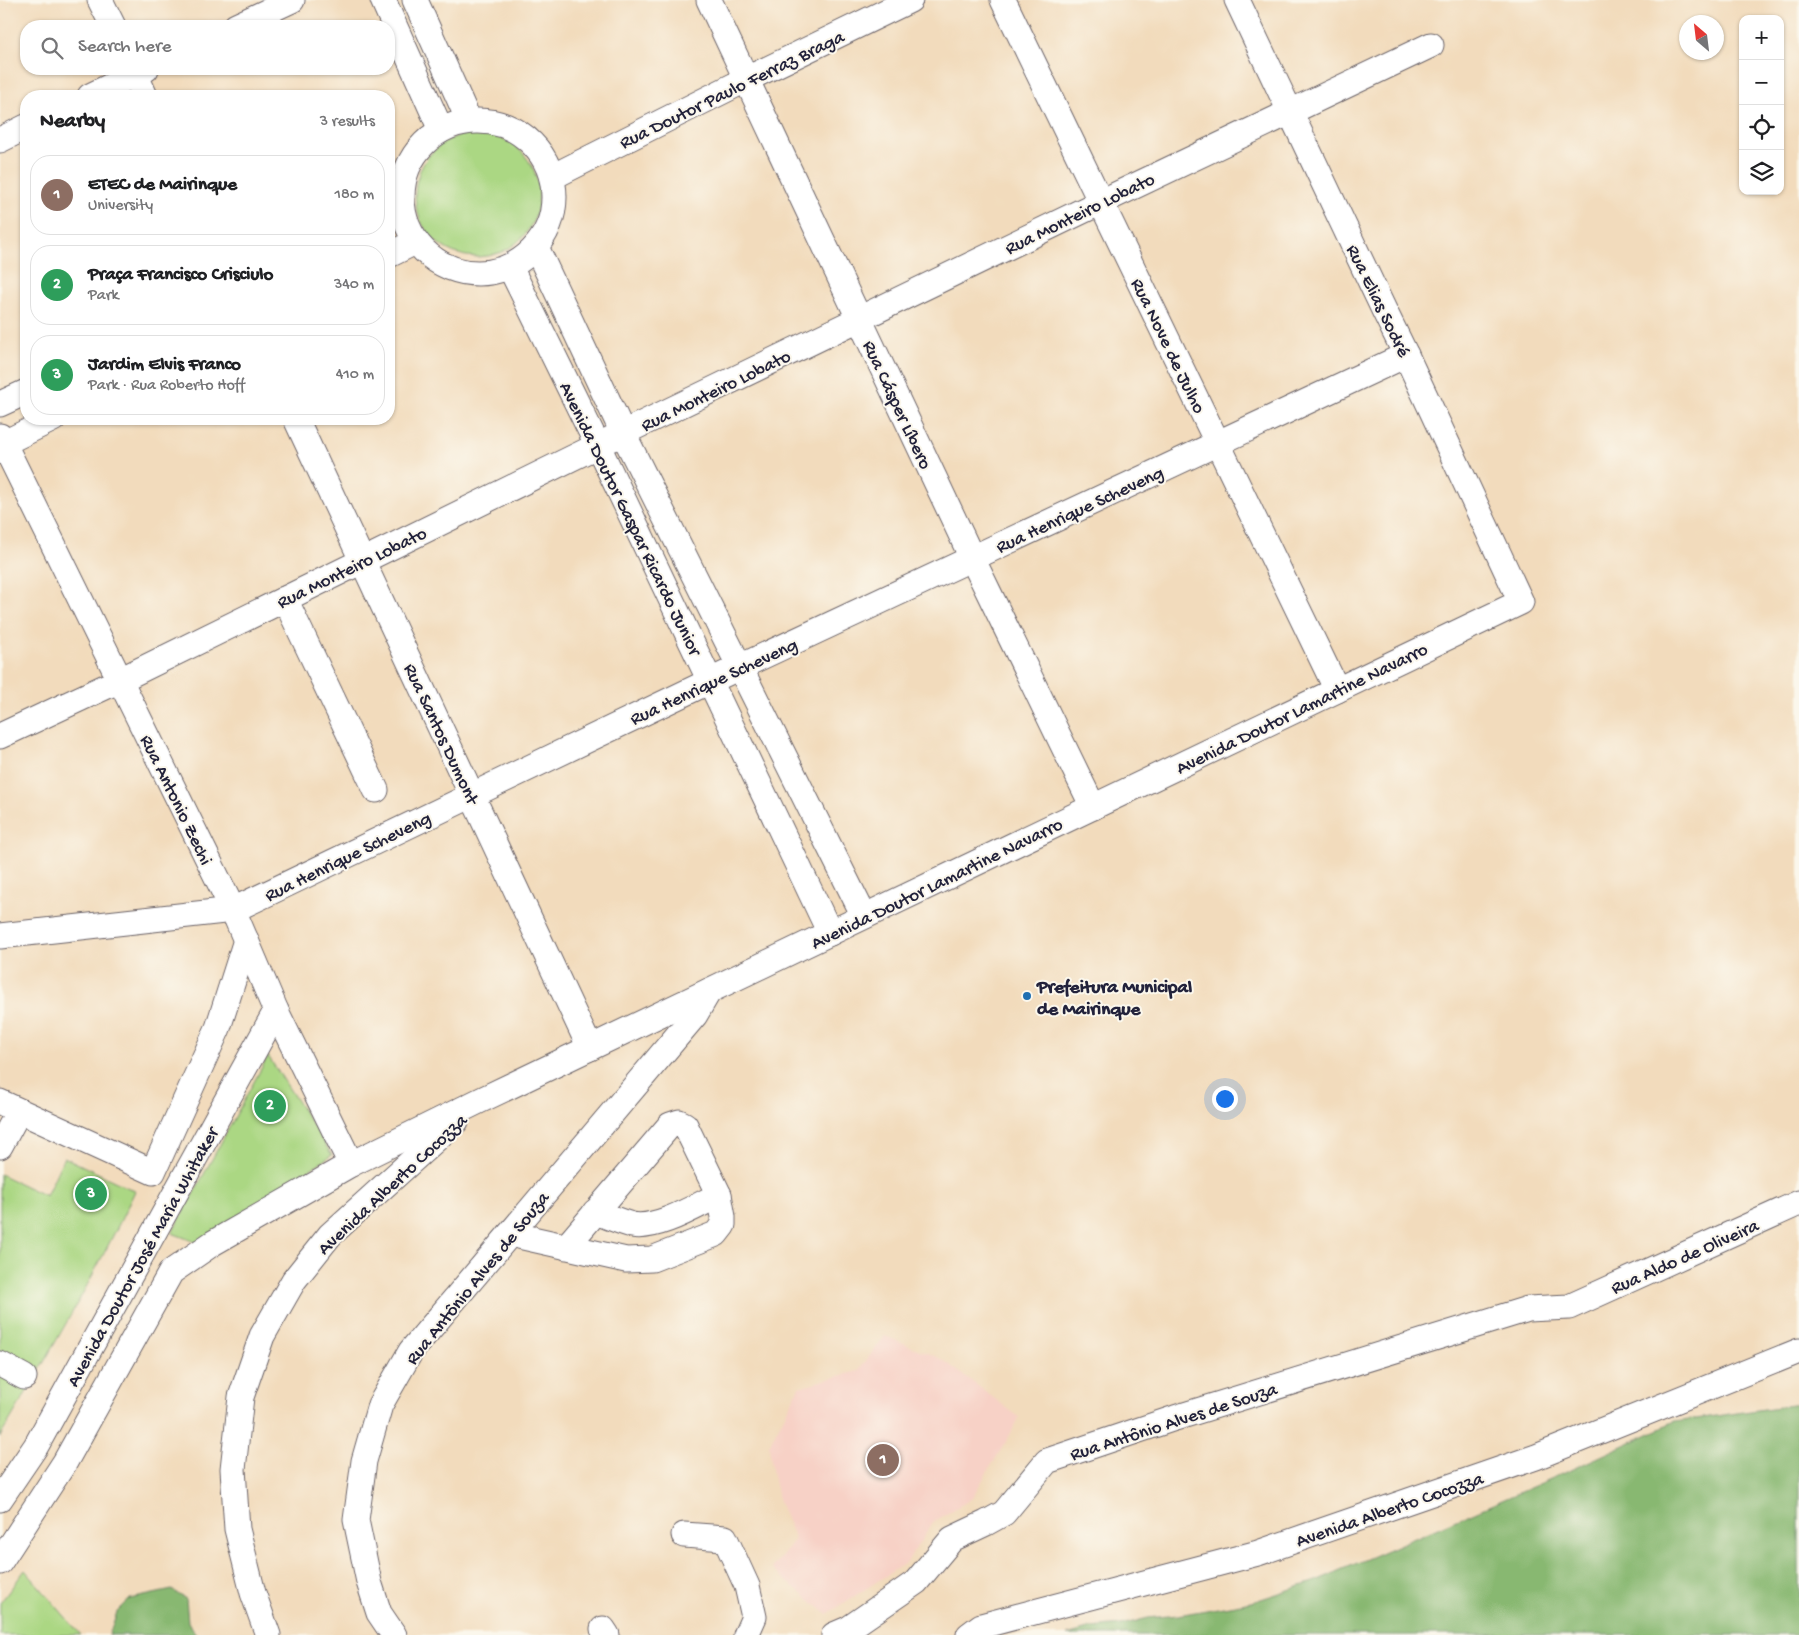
<!DOCTYPE html>
<html lang="en">
<head>
<meta charset="utf-8">
<style>
	:root { --surface:#fff; --page:#f6f6f6; --text:#202124; --muted:#757577; --line:#e0e0e0; --accent:#1f6fb2 }
	body { margin:0; font-family:"Gochi Hand",sans-serif; background:var(--page); color:var(--text) }
	.controls { position:absolute; right:15px; top:15px; display:grid; overflow:hidden; border-radius:10px; box-shadow:0 1px 4px #0004 }
	.controls button { width:45px; height:45px; display:grid; place-items:center; padding:0; border:0; border-bottom:1px solid var(--line); background:var(--surface); color:var(--text); font:25px sans-serif }
	.compass { position:absolute; left:1679px; top:15px; width:45px; height:45px; border-radius:50%; background:var(--surface); box-shadow:0 1px 4px #0004; rotate:332deg }
	.you { position:absolute; left:1224px; top:1098px; width:18px; height:18px; margin:-12px; border:4px solid #fff; border-radius:50%; background:#1a73e8; box-shadow:0 0 0 8px #1a73e833 }
	.badge { display:grid; place-items:center; width:32px; height:32px; border-radius:50%; background:var(--accent); color:#fff; font-size:16px; font-weight:700 }
	.pin { position:absolute; translate:-50% -50%; border:2px solid #fff; box-shadow:0 1px 5px #0006 }
	.list { margin:0; padding:0; list-style:none }
	h2 { display:flex; justify-content:space-between; align-items:center; height:65px; margin:0; padding:0 20px; font-size:21px }
	h2 small { font-size:16px; font-weight:400; color:var(--muted) }
	.list li { display:grid; grid-template-columns:32px 1fr auto; gap:15px; align-items:center; box-sizing:border-box; height:80px; margin:0 10px 10px; padding:0 10px; border:1px solid var(--line); border-radius:20px }
	.list b { display:block; font-size:19px; white-space:nowrap }
	.list p { margin:0; font-size:16px; white-space:nowrap; color:var(--muted) }
	.list em { font-size:16px; font-style:normal; color:var(--muted) }
	.icon { flex:none; width:28px; height:28px; fill:none; stroke:currentColor; stroke-width:2; stroke-linecap:round; stroke-linejoin:round }
	.map { position:relative; flex:none; width:1799px; height:1635px; overflow:hidden }
	.search { position:absolute; background:var(--surface); box-shadow:0 1px 4px #0004; left:20px; top:20px; width:375px; height:55px; display:flex; align-items:center; gap:12px; box-sizing:border-box; padding:0 18px; border-radius:20px; color:var(--muted); font-size:19px }
	.panel { position:absolute; background:var(--surface); box-shadow:0 1px 4px #0004; left:20px; top:90px; width:375px; height:335px; border-radius:20px }
	.map>svg:first-child { display:block }
	.built { fill:#f7d1c6 }
	.green { fill:#abd783; stroke:#667c5f }
	.forest { fill:#88b871; stroke:#556d56 }
	.lines { fill:none; stroke-linecap:round; stroke-linejoin:round }
	.minor-casing { stroke:#6b6368; stroke-width:27 }
	.minor { stroke:#fff; stroke-width:25 }
	.poi-dot { fill:#1f6fb2; stroke:#fbf7ec; stroke-width:2 }
	.labels { text-anchor:middle; stroke-width:4; stroke-linejoin:round; paint-order:stroke }
	.street-label { font-size:19px; fill:#22223b; stroke:#fbf7ec }
	.poi-label { font-size:19px; font-weight:bold; fill:#22223b; stroke:#fbf7ec; text-anchor:start }
</style>
</head>
<body>
<div class="map">
<svg width="1799" height="1635" viewBox="0 0 1799 1635">
	<rect width="100%" height="100%" fill="#fbf7ec"/>
	<filter id="ink" filterUnits="userSpaceOnUse"><feTurbulence type="fractalNoise" baseFrequency=".02" numOctaves="2"/><feDisplacementMap in="SourceGraphic" scale="10" xChannelSelector="R" yChannelSelector="G"/><feConvolveMatrix kernelMatrix="1 2 1 2 8 2 1 2 1" color-interpolation-filters="sRGB"/></filter>
	<filter id="wash" filterUnits="userSpaceOnUse"><feTurbulence type="fractalNoise" baseFrequency=".0096" numOctaves="4" result="noise"/><feDisplacementMap in="SourceGraphic" scale="20" xChannelSelector="R" yChannelSelector="G"/><feGaussianBlur stdDeviation="1.12" result="paint"/><feColorMatrix in="noise" values="0 0 0 0 0 0 0 0 0 0 0 0 0 0 0 0 0 1.4 0 .05"/><feComposite in="paint" operator="in"/></filter>
	<g filter="url(#wash)">
		<rect width="100%" height="100%" fill="#f2dbbc"/>
		<path class="built" d="M885,1336L942,1359L1019,1417L1010,1435L971,1499L933,1522L907,1562L827,1614L772,1569L795,1539L779,1502L773,1476L769,1445L799,1387L858,1371Z"/>
		<g class="green">
			<circle cx="477" cy="195" r="62"/>
			<path d="M268,1056L332,1155L198,1243L172,1233Z"/>
			<path d="M64,1157L135,1191C95,1276 48,1356 0,1437V1174L46,1196Z"/>
			<path d="M25,1570L81,1635H0V1603Z"/>
		</g>
		<g class="forest">
			<path d="M1799,1404V1635H1067L1091,1628L1121,1625L1148,1618L1178,1615L1252,1602L1316,1581L1555,1477L1675,1422Z"/>
			<path d="M172,1590L186,1599L188,1622L196,1635H109L117,1612L130,1599Z"/>
		</g>
	</g>
	<g filter="url(#ink)">
		<g class="lines">
			<defs>
				<g id="minor">
					<path d="M100,0L113,26"/>
					<path d="M383,0L441,130"/>
					<path d="M415,0L469,121"/>
					<path d="M709,0L972,558L1093,807"/>
					<path d="M1003,0L1337,690"/>
					<path d="M236,26L292,0"/>
					<path d="M133,69L145,96"/>
					<path d="M90,96L146,69"/>
					<circle cx="478" cy="197" r="76"/>
					<path d="M0,140L26,127"/>
					<path d="M552,177L747,79L910,0"/>
					<path d="M536,247L623,433L864,916"/>
					<path d="M389,255L415,242"/>
					<path d="M510,267L598,446L830,933"/>
					<path d="M0,404L26,392"/>
					<path d="M296,419L590,1048"/>
					<path d="M0,436L233,910L276,1011L351,1164"/>
					<path d="M0,445L53,419"/>
					<path d="M285,599L376,790"/>
					<path d="M0,736L120,680L623,433L1101,202L1431,45"/>
					<path d="M0,936L233,910L710,681L1406,355"/>
					<path d="M0,1102L153,1172L218,1028L246,940"/>
					<path d="M0,1146L19,1111"/>
					<path d="M595,1212C607,1216 620,1222 632,1225C657,1230 696,1206 719,1195"/>
					<path d="M510,1234L626,1260L652,1259L716,1234L723,1225V1217L719,1195L685,1125L679,1122L670,1125L566,1247"/>
					<path d="M0,1364L24,1377"/>
					<path d="M0,1499L36,1446L276,1011"/>
					<path d="M684,1535L725,1538L747,1586L754,1617L746,1635"/>
					<path d="M0,1562L65,1462L171,1272L213,1243L351,1164L479,1101L1521,602L1406,355L1384,310L1237,0"/>
					<path d="M603,1629L607,1635"/>
					<path d="M268,1635L253,1593L237,1529L233,1469L241,1397L262,1336L294,1280L330,1235L456,1121"/>
					<path d="M394,1635L379,1613L369,1582L356,1520L364,1461L380,1405L411,1351L695,1015L709,991"/>
					<path d="M834,1635L848,1629L916,1582L952,1539L986,1523L1004,1513L1047,1461L1175,1418L1528,1309L1569,1307L1799,1203"/>
					<path d="M969,1635L981,1626L1258,1553L1536,1457L1799,1351"/>
				</g>
			</defs>
			<use href="#minor" class="minor-casing"/>
			<use href="#minor" class="minor"/>
		</g>
	</g>
	<circle class="poi-dot" cx="1027" cy="996" r="5"/>
	<g class="labels">
		<g class="street-label">
			<text transform="translate(731 88) rotate(-26)" y="7">Rua Doutor Paulo Ferraz Braga</text>
			<text transform="translate(1079 212) rotate(-26)" y="7">Rua Monteiro Lobato</text>
			<text transform="translate(1380 300) rotate(64)" y="7">Rua Elias Sodré</text>
			<text transform="translate(1170 345) rotate(64)" y="7">Rua Nove de Julho</text>
			<text transform="translate(715 389) rotate(-26)" y="7">Rua Monteiro Lobato</text>
			<text transform="translate(899 404) rotate(65)" y="7">Rua Cásper Líbero</text>
			<text transform="translate(1079 508) rotate(-25)" y="7">Rua Henrique Scheveng</text>
			<text transform="translate(632 518) rotate(64)" y="7">Avenida Doutor Gaspar Ricardo Junior</text>
			<text transform="translate(351 566) rotate(-26)" y="7">Rua Monteiro Lobato</text>
			<text transform="translate(713 680) rotate(-25)" y="7">Rua Henrique Scheveng</text>
			<text transform="translate(1301 707) rotate(-26)" y="7">Avenida Doutor Lamartine Navarro</text>
			<text transform="translate(443 733) rotate(65)" y="7">Rua Santos Dumont</text>
			<text transform="translate(178 799) rotate(64)" y="7">Rua Antonio Zechi</text>
			<text transform="translate(347 855) rotate(-26)" y="7">Rua Henrique Scheveng</text>
			<text transform="translate(936 882) rotate(-26)" y="7">Avenida Doutor Lamartine Navarro</text>
			<text transform="translate(391 1183) rotate(-43)" y="7">Avenida Alberto Cocozza</text>
			<text transform="translate(1684 1255) rotate(-24)" y="7">Rua Aldo de Oliveira</text>
			<text transform="translate(141 1256) rotate(-61)" y="7">Avenida Doutor José Maria Whitaker</text>
			<text transform="translate(476 1277) rotate(-51)" y="7">Rua Antônio Alves de Souza</text>
			<text transform="translate(1173 1420) rotate(-18)" y="7">Rua Antônio Alves de Souza</text>
			<text transform="translate(1389 1508) rotate(-19)" y="7">Avenida Alberto Cocozza</text>
		</g>
		<g class="poi-label">
			<text x="1037" y="992">Prefeitura Municipal<tspan x="1037" dy="22">de Mairinque</tspan></text>
		</g>
	</g>
</svg>
<div class="controls">
<button>+</button>
<button>−</button>
<button><svg class="icon" aria-label="locate" viewBox="0 0 24 24"><circle cx="12" cy="12" r="6"/><path d="M12 2v4M12 18v4M2 12h4M18 12h4"/></svg></button>
<button><svg class="icon" aria-label="layers" viewBox="0 0 24 24"><path d="M12 4l9 5-9 5-9-5zM3 14l9 5 9-5"/></svg></button>
</div>
<svg class="compass" viewBox="-18 -18 36 36"><path d="M0-13l5 13h-10z" fill="#e53935"/><path d="M0 13l5-13h-10z" fill="#757577"/></svg>
<div class="you"></div>
<div class="pin badge" style="left:883px;top:1460px;background:#8d6e63">1</div>
<div class="pin badge" style="left:270px;top:1106px;background:#2e9e5b">2</div>
<div class="pin badge" style="left:91px;top:1194px;background:#2e9e5b">3</div>
<div class="search"><svg class="icon" aria-label="search" viewBox="0 0 24 24"><circle cx="10" cy="10" r="6"/><path d="M15 15l6 6"/></svg>Search here</div>
<section class="panel">
<h2>Nearby<small>3 results</small></h2>
<ul class="list">
<li><span class="badge" style="background:#8d6e63">1</span><div><b>ETEC de Mairinque</b><p>University</p></div><em>180 m</em></li>
<li><span class="badge" style="background:#2e9e5b">2</span><div><b>Praça Francisco Crisciulo</b><p>Park</p></div><em>340 m</em></li>
<li><span class="badge" style="background:#2e9e5b">3</span><div><b>Jardim Elvis Franco</b><p>Park · Rua Roberto Hoff</p></div><em>410 m</em></li>
</ul>
</section>
</div>
</body>
</html>
